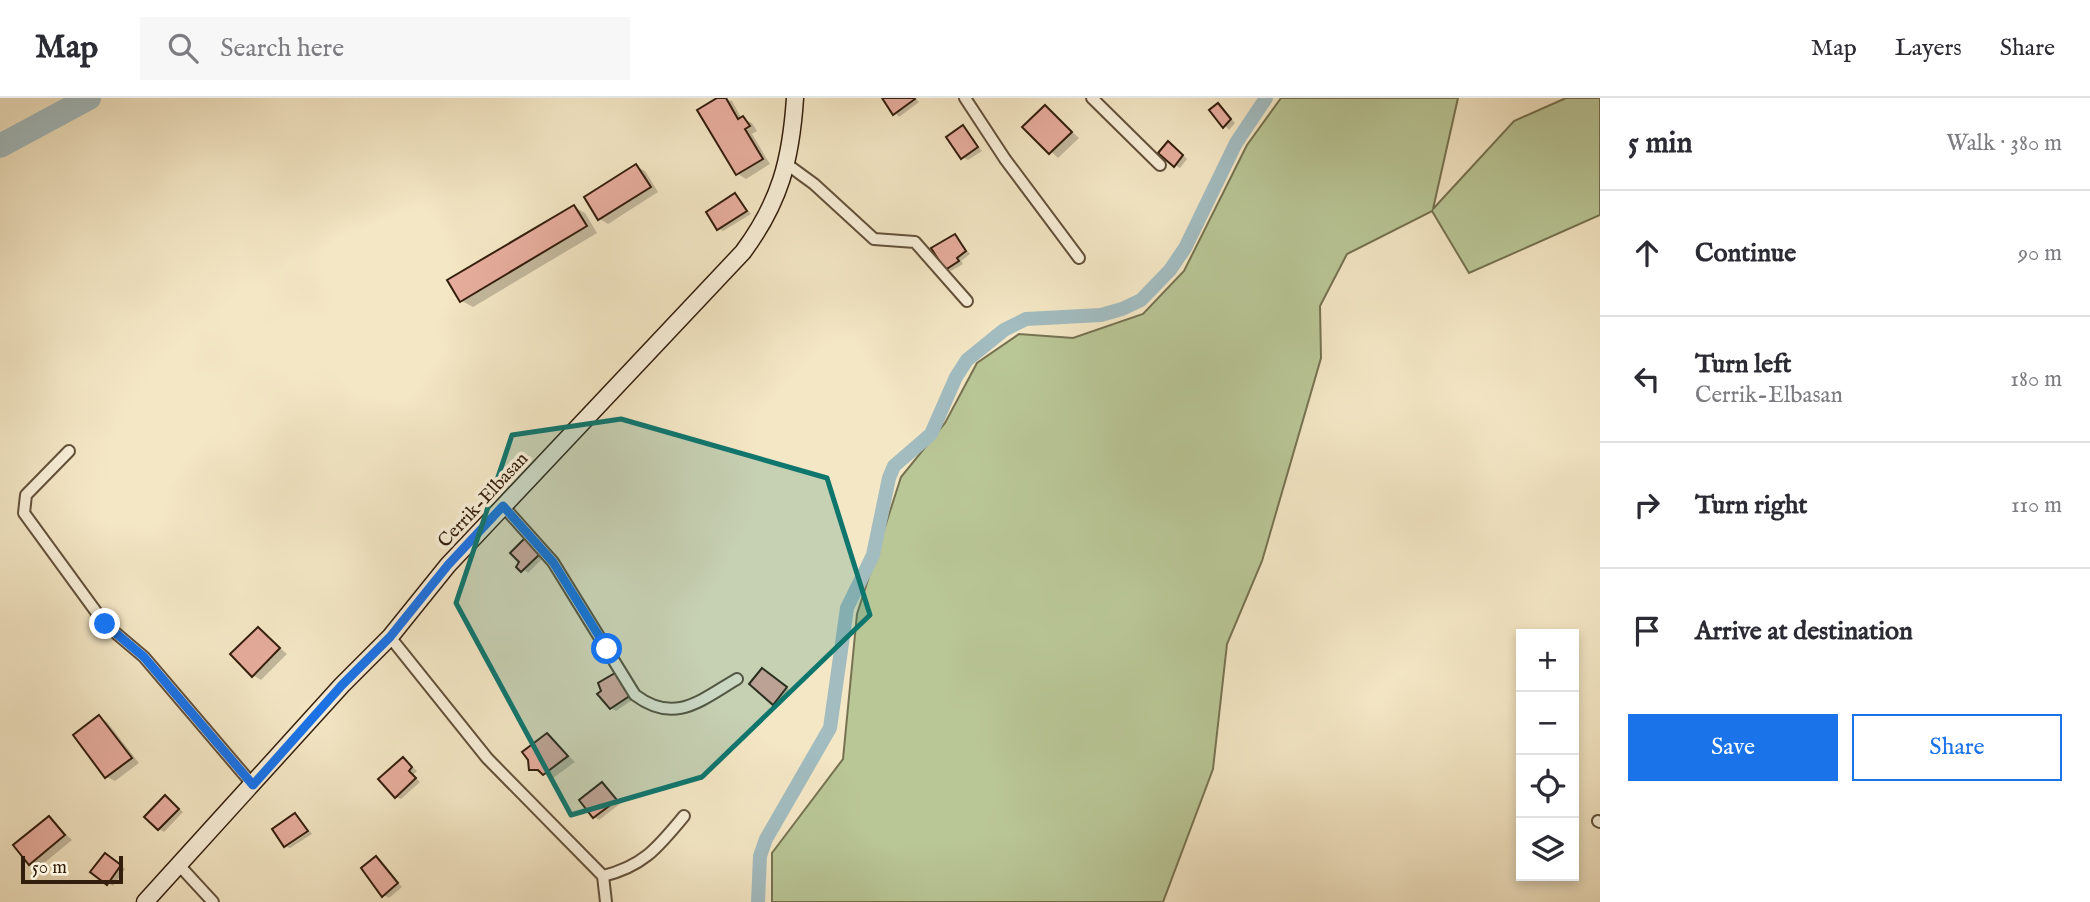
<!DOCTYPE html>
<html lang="en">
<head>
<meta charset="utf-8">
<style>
	:root { --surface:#fff; --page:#f7f7f7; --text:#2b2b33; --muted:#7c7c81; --line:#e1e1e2; --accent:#1a73e8 }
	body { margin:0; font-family:"IM FELL English",serif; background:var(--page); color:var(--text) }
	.controls { position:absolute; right:21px; bottom:21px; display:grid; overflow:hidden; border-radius:0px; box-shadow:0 4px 10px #0003 }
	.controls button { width:63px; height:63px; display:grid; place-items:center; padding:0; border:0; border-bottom:2px solid var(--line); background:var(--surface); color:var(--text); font:35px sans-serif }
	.scale { position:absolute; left:21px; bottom:18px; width:102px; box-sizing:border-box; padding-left:7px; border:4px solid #331d0c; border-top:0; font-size:19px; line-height:24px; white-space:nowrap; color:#331d0c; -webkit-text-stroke:5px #f8efd9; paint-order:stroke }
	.stop { position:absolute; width:21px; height:21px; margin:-16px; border:5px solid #1a73e8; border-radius:50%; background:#fff }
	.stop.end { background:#1a73e8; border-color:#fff; box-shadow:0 2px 7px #0008 }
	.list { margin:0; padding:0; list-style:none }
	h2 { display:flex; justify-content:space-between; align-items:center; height:91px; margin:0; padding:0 28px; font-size:30px }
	h2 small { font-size:23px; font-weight:400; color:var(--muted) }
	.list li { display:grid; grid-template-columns:46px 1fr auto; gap:21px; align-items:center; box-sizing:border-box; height:126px; padding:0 28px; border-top:2px solid var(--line) }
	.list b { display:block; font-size:26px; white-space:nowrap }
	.list p { margin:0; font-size:23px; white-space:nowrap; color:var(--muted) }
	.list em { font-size:23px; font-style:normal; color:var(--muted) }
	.actions { display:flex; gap:14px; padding:21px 28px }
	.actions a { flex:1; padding:16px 0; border:2px solid var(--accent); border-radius:0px; text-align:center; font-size:24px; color:var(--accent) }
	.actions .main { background:var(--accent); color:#fff }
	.icon { flex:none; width:38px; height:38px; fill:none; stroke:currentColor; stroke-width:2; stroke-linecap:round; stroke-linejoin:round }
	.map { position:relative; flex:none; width:1600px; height:804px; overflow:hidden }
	header { display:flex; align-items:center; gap:42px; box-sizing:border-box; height:98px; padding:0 35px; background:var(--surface); border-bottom:2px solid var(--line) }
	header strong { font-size:33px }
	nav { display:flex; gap:38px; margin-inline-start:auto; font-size:24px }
	.search { width:490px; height:63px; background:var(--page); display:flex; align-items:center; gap:18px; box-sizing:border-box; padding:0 24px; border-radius:0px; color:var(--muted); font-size:26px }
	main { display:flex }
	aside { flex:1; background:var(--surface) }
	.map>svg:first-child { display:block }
	.green { fill:#b9c696; stroke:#767251; stroke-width:2 }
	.shadow { fill:#0003 }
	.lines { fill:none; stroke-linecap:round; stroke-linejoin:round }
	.canal { stroke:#a2bcc0; stroke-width:14 }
	.river { stroke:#a2bcc0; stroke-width:24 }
	.building { fill:#e7ad9e; stroke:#331d0c; stroke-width:2 }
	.minor-casing { stroke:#63503a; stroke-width:14 }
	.secondary-casing { stroke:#331d0c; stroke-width:19 }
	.minor { stroke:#f8efd9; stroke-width:10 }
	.secondary { stroke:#f8efd9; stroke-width:16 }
	.route { stroke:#1a73e8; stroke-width:9 }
	.marked { fill:#0f766e; fill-opacity:0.2; stroke:#0f766e; stroke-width:5; stroke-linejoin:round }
	.labels { text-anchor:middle; stroke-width:7; stroke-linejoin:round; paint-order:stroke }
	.street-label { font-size:19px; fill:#331d0c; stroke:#f8efd9 }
</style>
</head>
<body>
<header>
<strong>Map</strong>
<div class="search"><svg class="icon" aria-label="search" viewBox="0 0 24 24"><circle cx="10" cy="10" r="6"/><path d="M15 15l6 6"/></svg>Search here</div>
<nav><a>Map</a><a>Layers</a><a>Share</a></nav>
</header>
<main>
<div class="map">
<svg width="1600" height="804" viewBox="0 0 1600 804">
	<rect width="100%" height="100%" fill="#f4e7c5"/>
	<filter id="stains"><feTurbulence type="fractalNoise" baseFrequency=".00286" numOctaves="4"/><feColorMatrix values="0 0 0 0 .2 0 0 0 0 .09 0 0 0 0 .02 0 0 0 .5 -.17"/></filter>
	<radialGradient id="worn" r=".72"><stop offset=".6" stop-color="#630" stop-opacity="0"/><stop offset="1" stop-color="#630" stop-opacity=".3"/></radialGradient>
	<path class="green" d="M1281,0H1458L1433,111L1514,23L1566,0H1600V117L1469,175L1432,113L1347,156L1320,208L1321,260L1262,463L1227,546L1213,671L1163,804H772V755L843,661L857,516L901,379L945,325L977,265L1019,236L1073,240L1143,216L1184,173L1247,47Z"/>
	<g class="shadow">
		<path d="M721,0L732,3L742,21L752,25L757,33L752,36L770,66L746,81L738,76Z"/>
		<path d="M884,0H915L919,4L899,19Z"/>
		<path d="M1218,7L1235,25L1229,32L1211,12Z"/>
		<path d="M1045,9L1079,40L1058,60L1025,29Z"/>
		<path d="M963,29L982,53L968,62L962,59Z"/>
		<path d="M1174,48L1187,61L1180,70L1175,67Z"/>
		<path d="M636,68L645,73L658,94L608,126L600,121Z"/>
		<path d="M735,97L751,116L723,133L718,130Z"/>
		<path d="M574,109L585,115L597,135L473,209L462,203Z"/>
		<path d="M955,138L970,156L961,163L963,166L951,173L946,170Z"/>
		<path d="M526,441L545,458L528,475L519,468Z"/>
		<path d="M258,531L287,556L261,582L253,577Z"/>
		<path d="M768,575L791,593L779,608L774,606Z"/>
		<path d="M621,580L635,600L616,613L611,610Z"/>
		<path d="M99,619L107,624L139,665L115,683L107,679Z"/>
		<path d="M548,637L575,664L553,680L531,671Z"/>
		<path d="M404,661L417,673L413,677L420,684L401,701L396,699Z"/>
		<path d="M602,686L621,705L599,722L594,719Z"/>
		<path d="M170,702L183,714L164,734L159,731Z"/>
		<path d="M49,720L72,742L38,770L30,765Z"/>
		<path d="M310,733L312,736L290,750L287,749Z"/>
		<path d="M111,760L125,771L113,788L108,785Z"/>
		<path d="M376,760L402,789L389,800L384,797Z"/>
	</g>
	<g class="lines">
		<path class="canal" d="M758,804L760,758L766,741L830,630L847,510L873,457L889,380L894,368L931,336L956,279L967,262L1004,232L1026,221L1101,217L1122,211L1141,202L1170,172L1185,150L1236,45L1266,0"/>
		<path class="river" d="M0,48L89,0"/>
	</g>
	<g class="building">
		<path d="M717,0H726L738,21L743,18L750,28L745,31L763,61L736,77L697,12Z"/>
		<path d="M882,0H914L915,1L893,17Z"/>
		<path d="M1218,5L1231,21L1223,30L1209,12Z"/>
		<path d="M1045,7L1072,34L1049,56L1022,29Z"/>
		<path d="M963,27L978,49L961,61L946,39Z"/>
		<path d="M1168,43L1183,57L1174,69L1158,55Z"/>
		<path d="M636,66L651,89L598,122L584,99Z"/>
		<path d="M735,95L747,113L717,132L706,114Z"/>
		<path d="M574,107L587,128L460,204L447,182Z"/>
		<path d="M955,136L966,153L957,160L959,163L945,172L931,150Z"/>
		<path d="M526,439L541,455L521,474L516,469L519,464L510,455Z"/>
		<path d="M258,529L280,550L252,579L230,556Z"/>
		<path d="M762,570L787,589L773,607L749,586Z"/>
		<path d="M615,575L631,597L610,611L597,596L601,593L598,585Z"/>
		<path d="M99,617L132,660L105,680L73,637Z"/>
		<path d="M547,635L568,658L543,677L538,672H529L528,662L522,654Z"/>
		<path d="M403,659L412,669L409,673L416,680L395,700L378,681Z"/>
		<path d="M602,684L617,702L593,720L579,702Z"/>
		<path d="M165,697L179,711L158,732L144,719Z"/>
		<path d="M295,715L308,733L284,749L272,731Z"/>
		<path d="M49,718L65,737L29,767L13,747Z"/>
		<path d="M105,755L121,767L107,787L90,774Z"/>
		<path d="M376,758L398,785L382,799L361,770Z"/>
	</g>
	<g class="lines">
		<defs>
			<g id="minor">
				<path d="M965,0L1005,61L1079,160"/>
				<path d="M1092,0L1160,67"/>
				<path d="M788,67L814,86L874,141L915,144L967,203"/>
				<path d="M69,353L26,397L24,415L105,526L144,559L253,687"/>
				<path d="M503,408L553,464L635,597C675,627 701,602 737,581"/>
				<path d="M390,539L487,660L603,778L606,804"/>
				<path d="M1598,723L1600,724"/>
				<path d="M178,766L213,804"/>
				<path d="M603,778C644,768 658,749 684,718"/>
			</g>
			<path id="secondary" d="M145,804L342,587L390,539L448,467L743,154C780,104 791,62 795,0"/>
		</defs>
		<use href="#minor" class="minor-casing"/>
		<use href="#secondary" class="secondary-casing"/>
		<use href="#minor" class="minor"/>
		<use href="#secondary" class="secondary"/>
	</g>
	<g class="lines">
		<path class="route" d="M105,526L144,559L253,687L342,587L390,539L448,467L503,408L553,464L607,551"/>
	</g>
	<path class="marked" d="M621,321L827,380L870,517L702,679L571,717L456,505L512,337Z"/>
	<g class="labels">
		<g class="street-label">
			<text transform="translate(482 401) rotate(-47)" y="7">Cerrik-Elbasan</text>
		</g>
	</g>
	<rect width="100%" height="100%" filter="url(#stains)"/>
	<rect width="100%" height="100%" fill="url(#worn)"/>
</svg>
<div class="controls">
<button>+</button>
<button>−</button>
<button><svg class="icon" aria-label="locate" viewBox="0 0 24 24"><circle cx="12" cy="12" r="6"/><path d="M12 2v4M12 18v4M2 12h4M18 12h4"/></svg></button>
<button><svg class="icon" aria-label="layers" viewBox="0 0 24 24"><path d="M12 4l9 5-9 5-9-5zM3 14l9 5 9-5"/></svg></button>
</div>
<div class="scale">50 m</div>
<div class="stop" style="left:607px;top:551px"></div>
<div class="stop end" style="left:105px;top:526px"></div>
</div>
<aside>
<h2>5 min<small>Walk · 380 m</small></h2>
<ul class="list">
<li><svg class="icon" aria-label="ahead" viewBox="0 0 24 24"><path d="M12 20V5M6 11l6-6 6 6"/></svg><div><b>Continue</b></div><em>90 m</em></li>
<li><svg class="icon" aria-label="left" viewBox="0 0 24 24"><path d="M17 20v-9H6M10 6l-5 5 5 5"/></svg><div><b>Turn left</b><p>Cerrik-Elbasan</p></div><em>180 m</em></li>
<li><svg class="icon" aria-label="right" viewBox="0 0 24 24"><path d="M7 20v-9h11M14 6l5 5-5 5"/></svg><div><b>Turn right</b></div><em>110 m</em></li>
<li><svg class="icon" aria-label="arrive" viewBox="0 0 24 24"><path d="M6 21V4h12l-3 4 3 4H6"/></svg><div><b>Arrive at destination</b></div></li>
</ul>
<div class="actions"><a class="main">Save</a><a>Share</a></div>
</aside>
</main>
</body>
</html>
